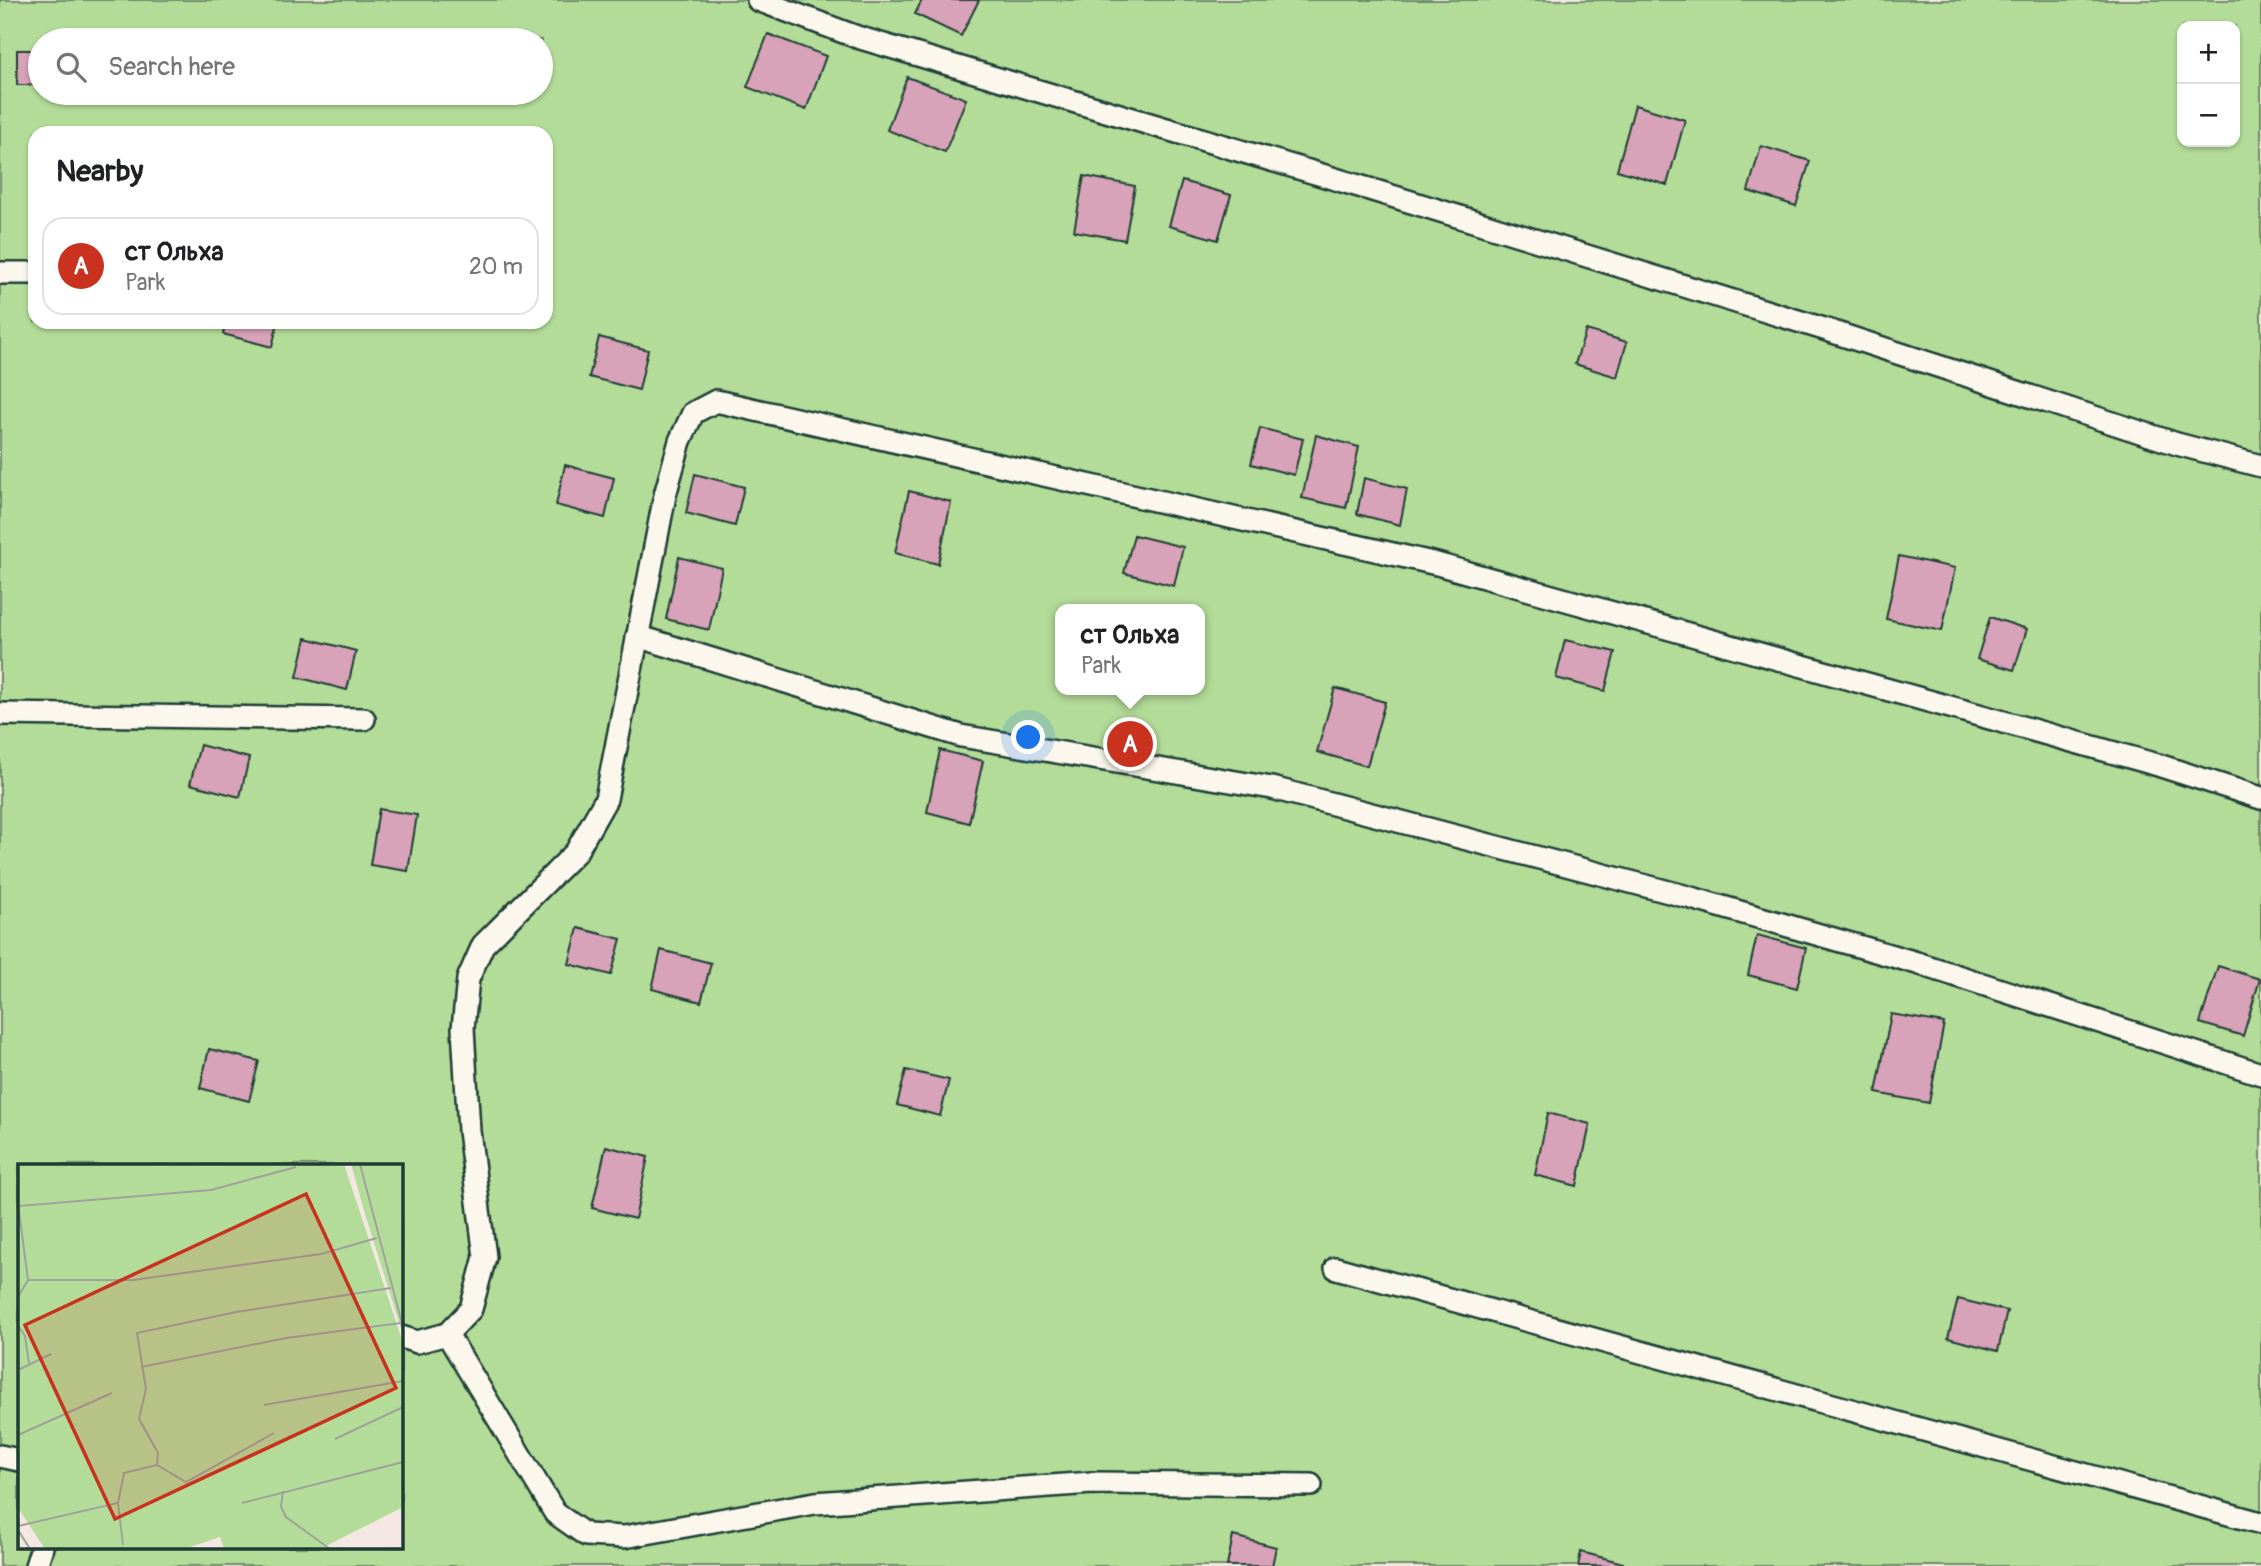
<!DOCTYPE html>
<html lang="en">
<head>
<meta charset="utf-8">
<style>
	:root { --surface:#fff; --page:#f2f2f2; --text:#202124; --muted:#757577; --line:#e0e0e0; --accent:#c8321e }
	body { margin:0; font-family:Pangolin,sans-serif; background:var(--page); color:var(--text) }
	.controls { position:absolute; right:21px; top:21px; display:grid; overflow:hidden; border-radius:14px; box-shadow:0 2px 5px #0004 }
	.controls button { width:63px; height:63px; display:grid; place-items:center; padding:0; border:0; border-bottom:2px solid var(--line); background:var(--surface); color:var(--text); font:35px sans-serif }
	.you { position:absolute; left:1029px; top:738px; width:24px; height:24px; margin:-18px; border:5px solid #fff; border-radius:50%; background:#1a73e8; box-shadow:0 0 0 10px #1a73e833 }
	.badge { display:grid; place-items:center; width:46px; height:46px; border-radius:50%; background:var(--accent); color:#fff; font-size:23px; font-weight:700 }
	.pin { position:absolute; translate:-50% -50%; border:4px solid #fff; box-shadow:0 2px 7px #0006 }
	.popup { position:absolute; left:1055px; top:604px; width:150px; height:91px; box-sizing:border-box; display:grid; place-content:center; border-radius:14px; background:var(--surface); filter:drop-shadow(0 2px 5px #0005); font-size:23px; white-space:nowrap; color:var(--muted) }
	.popup b { font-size:26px; color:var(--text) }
	.popup::after { content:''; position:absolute; left:50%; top:100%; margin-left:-14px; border:14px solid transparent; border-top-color:var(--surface) }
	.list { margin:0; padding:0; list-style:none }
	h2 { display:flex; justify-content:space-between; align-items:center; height:91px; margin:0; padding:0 28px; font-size:30px }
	h2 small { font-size:23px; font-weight:400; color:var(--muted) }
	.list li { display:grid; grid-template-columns:46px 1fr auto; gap:21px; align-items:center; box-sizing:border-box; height:98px; margin:0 14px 14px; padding:0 14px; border:2px solid var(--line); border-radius:21px }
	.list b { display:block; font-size:26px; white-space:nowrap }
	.list p { margin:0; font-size:23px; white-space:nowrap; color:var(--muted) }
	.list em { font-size:23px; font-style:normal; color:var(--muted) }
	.icon { flex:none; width:38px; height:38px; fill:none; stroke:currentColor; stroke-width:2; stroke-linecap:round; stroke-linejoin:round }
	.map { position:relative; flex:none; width:2261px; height:1566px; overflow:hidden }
	.search { position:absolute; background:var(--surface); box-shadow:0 2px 5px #0004; left:28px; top:28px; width:525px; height:77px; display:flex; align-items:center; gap:18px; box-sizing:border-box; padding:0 24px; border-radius:38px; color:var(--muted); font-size:26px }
	.panel { position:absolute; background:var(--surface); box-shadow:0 2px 5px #0004; left:28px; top:126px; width:525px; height:203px; border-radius:21px }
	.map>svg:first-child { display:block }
	.green { fill:#b4dc99; stroke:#6a8c66; stroke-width:2; fill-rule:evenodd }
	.building { fill:#d8a2b8; stroke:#1f3d34; stroke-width:2 }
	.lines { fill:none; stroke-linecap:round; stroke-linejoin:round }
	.service-casing { stroke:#1f3d34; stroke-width:26 }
	.service { stroke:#fbf7ec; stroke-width:21 }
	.inset-road { fill:none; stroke:#9fa29c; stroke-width:2 }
	.view { fill:#c8321e; fill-opacity:0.15; stroke:#c8321e; stroke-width:3.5 }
	.inset-edge { fill:none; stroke:#1f3d34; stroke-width:3.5 }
</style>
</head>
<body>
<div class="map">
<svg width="2261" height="1566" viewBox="0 0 2261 1566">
	<rect width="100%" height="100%" fill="#f4e6e2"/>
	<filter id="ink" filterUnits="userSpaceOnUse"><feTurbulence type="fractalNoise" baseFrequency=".0143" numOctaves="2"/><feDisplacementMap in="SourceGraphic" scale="14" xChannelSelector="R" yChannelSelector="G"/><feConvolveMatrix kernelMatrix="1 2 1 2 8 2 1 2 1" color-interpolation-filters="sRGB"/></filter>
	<g filter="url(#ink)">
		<path class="green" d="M0,0H2261V1566H0ZM2182,26H2235V142H2182ZM40,40H541V93H40ZM35,133H546V322H35ZM1060,609H1200V690H1060ZM19,1165H401V1547H19Z"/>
		<g class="building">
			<path d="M922,0H979L961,36L915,14Z"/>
			<path d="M768,34L826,56L806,110L747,87Z"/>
			<rect x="17" y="50" width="23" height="35"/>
			<path d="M907,77L966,99L945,152L887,130Z"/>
			<path d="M1635,105L1685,120L1667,185L1617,170Z"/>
			<path d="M1761,146L1810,161L1796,206L1748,191Z"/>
			<path d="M1084,176L1135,186L1125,240L1074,231Z"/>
			<path d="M1182,181L1231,195L1218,240L1169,226Z"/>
			<path d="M226,322H278L272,347L223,334Z"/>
			<path d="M1586,330L1627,342L1617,377L1575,364Z"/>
			<path d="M599,337L648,350L639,390L589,377Z"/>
			<path d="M1260,428L1303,439L1294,475L1251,464Z"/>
			<path d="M1316,435L1359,447L1346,508L1302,498Z"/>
			<path d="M565,465L614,478L605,518L556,505Z"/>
			<path d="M695,474L744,487L735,526L686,513Z"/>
			<path d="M1364,478L1407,489L1400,525L1357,514Z"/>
			<path d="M909,491L951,502L938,564L895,553Z"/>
			<path d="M1134,535L1183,547L1174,586L1124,573Z"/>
			<path d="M1899,556L1955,568L1942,631L1886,619Z"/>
			<path d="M679,557L722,568L709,630L666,619Z"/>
			<path d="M1990,617L2027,629L2014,670L1977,659Z"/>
			<path d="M306,638L356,651L347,690L297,677Z"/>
			<path d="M1565,640L1615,652L1605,691L1556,678Z"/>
			<path d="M1335,688L1385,702L1367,766L1317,752Z"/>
			<path d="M200,745L249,758L240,797L190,784Z"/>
			<path d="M940,750L983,761L969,823L927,812Z"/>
			<path d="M379,809L417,815L408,871L370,865Z"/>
			<path d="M578,928L621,939L611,975L569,964Z"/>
			<path d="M1757,935L1806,948L1797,988L1748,975Z"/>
			<path d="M661,950L711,963L701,1002L652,989Z"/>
			<path d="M2218,966L2260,979L2243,1036L2200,1023Z"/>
			<path d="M1891,1014L1944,1023L1929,1103L1876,1093Z"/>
			<path d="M209,1049L259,1061L249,1101L200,1088Z"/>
			<path d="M906,1070L949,1080L940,1116L897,1105Z"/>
			<path d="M1548,1113L1590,1124L1577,1186L1535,1175Z"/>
			<path d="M606,1146L648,1157L635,1219L592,1208Z"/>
			<path d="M1958,1299L2007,1311L1998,1351L1948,1338Z"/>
			<path d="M1233,1536L1276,1547L1272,1566H1227Z"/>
			<path d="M1581,1552L1623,1563L1622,1566H1578Z"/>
		</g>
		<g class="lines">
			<defs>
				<g id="service">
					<path d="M758,0L857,37L1369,189L1824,329L2177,444L2261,466"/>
					<path d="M0,273H35"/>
					<path d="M637,636L961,736L1272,788L1688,897L1917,963L2261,1074"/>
					<path d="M0,714L364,719"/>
					<path d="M1336,1268L2261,1523"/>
					<path d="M447,1334L555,1513L586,1535L624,1537L815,1503L1092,1483L1311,1485"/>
					<path d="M401,1337L417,1342L447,1334L471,1309L485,1257L469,1131L463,1028L468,979L483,945L576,852L606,799L665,495L680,441L693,413L716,401L1437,564L2158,765L2261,798"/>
					<path d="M0,1456L19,1460"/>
					<path d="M36,1566L42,1547"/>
				</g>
			</defs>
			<use href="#service" class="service-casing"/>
			<use href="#service" class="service"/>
		</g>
	</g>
	<g transform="translate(18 1164)">
		<rect width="385" height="385" fill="#f4e6e2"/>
		<path d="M0,0H326L385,179V343L302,385H206L202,373L166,385H27L0,344ZM333,0H385V171L347,50Z" fill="#b4dc99"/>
		<path class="inset-road" d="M342,0L385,163M1,42L193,26L278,3M10,116H115L303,90L359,74M0,133L10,116L0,39M0,162L7,172L11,199M123,203L268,174L383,159M0,206L33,190M246,241L385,217M0,271L94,229M317,275L385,243M139,301L168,318L256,269M265,327L263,343L268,353L312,385M100,339L105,381M224,339L385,298M0,362L100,339L106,309L139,301L140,289L121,255L128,225L119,169L218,148L373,124M0,366L12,385"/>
		<path class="view" d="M288,30L378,224L97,355L7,161Z"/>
		<rect width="385" height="385" class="inset-edge"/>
	</g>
</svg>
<div class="controls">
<button>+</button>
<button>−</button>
</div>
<div class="you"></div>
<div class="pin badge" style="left:1130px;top:744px">A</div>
<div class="popup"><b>ст Ольха</b>Park</div>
<div class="search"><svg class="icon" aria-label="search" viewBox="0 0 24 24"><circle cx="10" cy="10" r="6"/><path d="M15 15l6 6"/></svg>Search here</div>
<section class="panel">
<h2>Nearby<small></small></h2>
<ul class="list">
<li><span class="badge">A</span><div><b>ст Ольха</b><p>Park</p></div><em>20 m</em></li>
</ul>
</section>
</div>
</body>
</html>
